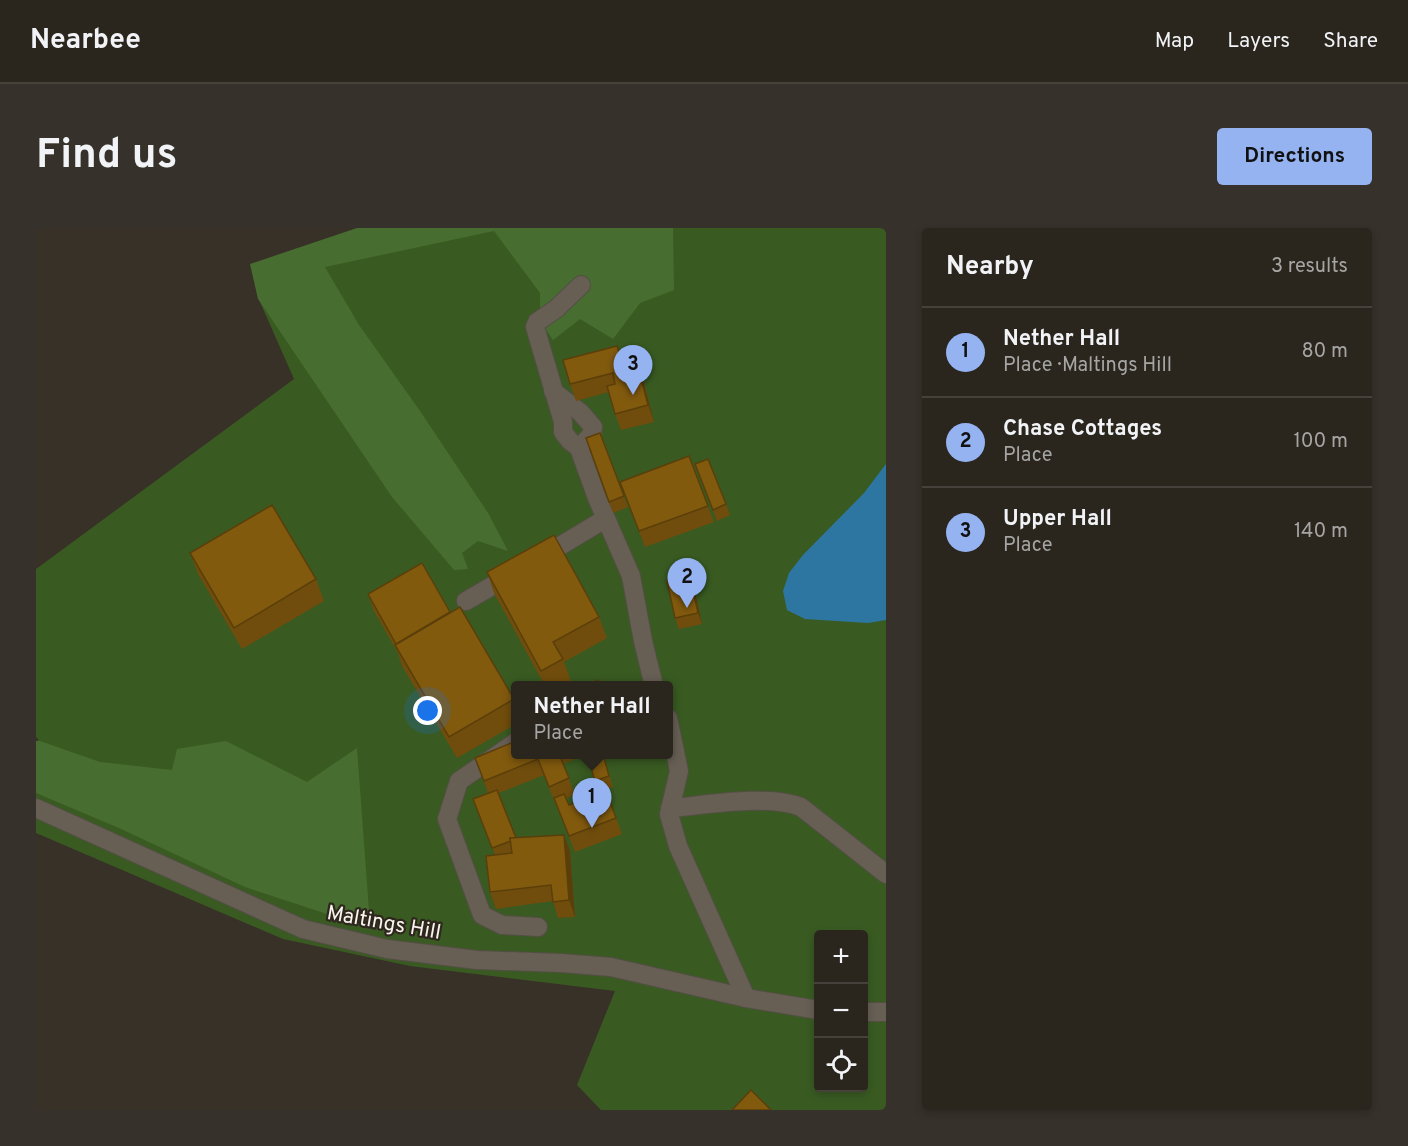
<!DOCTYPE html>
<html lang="en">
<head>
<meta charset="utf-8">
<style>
	:root { --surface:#2a251d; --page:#36312a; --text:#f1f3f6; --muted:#a5a5a4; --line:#46423b; --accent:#95b2f1 }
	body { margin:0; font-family:Overpass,sans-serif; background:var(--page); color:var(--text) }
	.controls { position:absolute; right:18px; bottom:18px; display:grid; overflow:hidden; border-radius:6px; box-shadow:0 3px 9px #0003 }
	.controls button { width:54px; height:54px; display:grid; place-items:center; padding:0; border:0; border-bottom:2px solid var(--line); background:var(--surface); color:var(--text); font:30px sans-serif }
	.you { position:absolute; left:392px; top:483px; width:21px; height:21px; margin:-15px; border:4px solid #fff; border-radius:50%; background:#1a73e8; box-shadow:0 0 0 9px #1a73e833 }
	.badge { display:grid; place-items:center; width:39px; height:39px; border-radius:50%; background:var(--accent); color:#111; font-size:20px; font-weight:700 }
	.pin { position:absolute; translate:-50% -50px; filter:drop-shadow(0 2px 3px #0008) }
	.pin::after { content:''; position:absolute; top:32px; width:21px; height:18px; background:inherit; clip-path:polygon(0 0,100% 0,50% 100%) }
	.popup { position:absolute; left:475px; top:453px; width:162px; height:78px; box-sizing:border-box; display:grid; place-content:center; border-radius:6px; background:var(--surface); filter:drop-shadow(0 2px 4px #0005); font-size:20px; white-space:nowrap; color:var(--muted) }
	.popup b { font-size:22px; color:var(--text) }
	.popup::after { content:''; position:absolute; left:50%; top:100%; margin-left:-12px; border:12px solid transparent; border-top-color:var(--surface) }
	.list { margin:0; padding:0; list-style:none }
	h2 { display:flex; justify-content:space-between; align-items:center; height:78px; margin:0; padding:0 24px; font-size:26px }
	h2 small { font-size:20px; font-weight:400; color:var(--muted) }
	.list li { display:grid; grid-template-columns:39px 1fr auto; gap:18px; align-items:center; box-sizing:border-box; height:90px; padding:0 24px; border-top:2px solid var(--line) }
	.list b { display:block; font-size:22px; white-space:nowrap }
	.list p { margin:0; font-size:20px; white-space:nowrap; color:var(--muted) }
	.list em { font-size:20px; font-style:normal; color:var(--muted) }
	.icon { flex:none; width:33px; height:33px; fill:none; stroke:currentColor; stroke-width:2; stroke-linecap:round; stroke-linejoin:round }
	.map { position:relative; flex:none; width:850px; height:882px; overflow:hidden; border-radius:6px }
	header { display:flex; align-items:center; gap:36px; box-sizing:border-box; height:84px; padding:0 30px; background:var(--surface); border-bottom:2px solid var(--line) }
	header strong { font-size:28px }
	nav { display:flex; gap:33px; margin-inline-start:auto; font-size:21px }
	.intro { display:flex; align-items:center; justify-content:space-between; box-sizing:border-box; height:144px; padding:0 36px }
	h1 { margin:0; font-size:42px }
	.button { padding:15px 27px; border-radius:6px; background:var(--accent); color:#111; font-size:21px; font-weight:700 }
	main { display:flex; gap:36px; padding:0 36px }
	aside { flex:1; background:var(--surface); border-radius:6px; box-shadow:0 3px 9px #0003 }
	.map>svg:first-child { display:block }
	.green { fill:#395b22; fill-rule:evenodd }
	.forest { fill:#476d30 }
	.water { fill:#2e76a2 }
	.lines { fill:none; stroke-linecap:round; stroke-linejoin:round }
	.minor-casing { stroke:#544e45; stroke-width:20 }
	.minor { stroke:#675f54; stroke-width:18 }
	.wall { fill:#704d0c }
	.shaded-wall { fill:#5b3f0a }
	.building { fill:#825a0e; stroke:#5b3f0a; stroke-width:1.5 }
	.labels { text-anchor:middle; stroke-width:4.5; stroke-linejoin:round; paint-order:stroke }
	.street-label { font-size:21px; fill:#f9f4ee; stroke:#2e271e }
</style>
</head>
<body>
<header>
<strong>Nearbee</strong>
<nav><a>Map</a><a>Layers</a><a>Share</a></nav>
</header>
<div class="intro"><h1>Find us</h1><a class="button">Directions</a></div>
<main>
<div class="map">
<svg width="850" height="882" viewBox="0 0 850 882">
	<rect width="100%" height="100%" fill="#383127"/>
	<path class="green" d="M340,0H850V882H565L541,857L579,763L374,738L247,711L0,605V513L3,512L0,509V341L258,151L224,74ZM480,458H632V526H480ZM782,706H828V860H782Z"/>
	<g class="forest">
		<path d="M321,0H637L638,62L604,75L577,111L544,91L517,112L504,93V65L458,3L289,39L323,97L384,183L452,285L472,323L442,313L426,325L432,341L418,342L356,269L222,71L214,36Z"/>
		<path d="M0,513H4L64,534L136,542L141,521L190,513L271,554L321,520L333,683L306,691L209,659L83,600L0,565Z"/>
	</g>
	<path class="water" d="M850,236V392L832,395L769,391L751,382L747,363L753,345L767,327L828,265Z"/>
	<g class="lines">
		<defs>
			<g id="minor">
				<path d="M545,57L520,81L501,94L499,99L527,194V204L534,213L543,220L561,270L595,348L607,413L618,458"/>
				<path d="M517,163L545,185L557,199L556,206L543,220"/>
				<path d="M504,330L569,291"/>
				<path d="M430,373L475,347"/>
				<path d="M632,490L643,543L633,586L642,618L710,770"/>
				<path d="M480,514L423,553L411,591L446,687L466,697L502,699"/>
				<path d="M0,580L267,701L351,721L441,732L525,735L575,739L710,770L782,782"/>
				<path d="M634,580C672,577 731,566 765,579L850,646"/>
				<path d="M828,784H850"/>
			</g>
		</defs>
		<use href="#minor" class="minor-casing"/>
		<use href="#minor" class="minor"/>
	</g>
	<g class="wall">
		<path d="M585,127L604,140L618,194L585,202L579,186L573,164L540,173L534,156Z"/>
		<path d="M564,205L592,279L577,285L550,210Z"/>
		<path d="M653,228L678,294L609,319L584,254Z"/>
		<path d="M663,247L690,276L694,287L681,293Z"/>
		<path d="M154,325L280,351L288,373L206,421L162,346Z"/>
		<path d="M451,344L563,389L571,410L528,434L535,453L526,458H509L458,365Z"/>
		<path d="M654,348L658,359L666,396L643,401L639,390Z"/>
		<path d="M332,366L414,384L478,471L480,476V496L421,530L366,438L362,425L338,383Z"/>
		<path d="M480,526H577L568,530L577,559L563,564L554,536L551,537L547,528L527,536L539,567L530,570L533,577L570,563L586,606L539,624L520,575H519L508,547L463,565L480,610L528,607L534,623L539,689L522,690L517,673L460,681L454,664L459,627L437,571L452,565L439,530Z"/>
	</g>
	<g class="shaded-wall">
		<path d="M598,124L604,140L618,194L612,177Z"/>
		<path d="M654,348L658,359L666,396L662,385Z"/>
		<path d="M528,607L534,623L539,689L533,672Z"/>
	</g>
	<g class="building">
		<path d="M581,118L584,127L598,124L612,177L579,186L571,158L579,156L577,145L534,156L527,132Z"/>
		<path d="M564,205L588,268L573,274L550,210Z"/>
		<path d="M653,228L672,278L603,303L584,254Z"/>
		<path d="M672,231L690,276L677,282L659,236Z"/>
		<path d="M236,277L280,351L198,400L154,325Z"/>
		<path d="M518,307L563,389L517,414L527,431L505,443L451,344Z"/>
		<path d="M386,335L414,384L360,416L332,366Z"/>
		<path d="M654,348L662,385L639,390L631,353Z"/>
		<path d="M424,379L478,471L413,509L359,417Z"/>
		<path d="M562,452L564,458H549Z"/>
		<path d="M480,513V526H523L533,550L513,559L502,531L448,553L439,530Z"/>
		<path d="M551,526H567L573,548L559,553Z"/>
		<path d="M461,562L480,610H474L475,613L456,620L437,571Z"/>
		<path d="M570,563L580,590L533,608L518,570L528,566L533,577Z"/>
		<path d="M528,607L533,672L517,674L515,657L454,664L450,628L476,625L474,610Z"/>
		<path d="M715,862L735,882H696Z"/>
	</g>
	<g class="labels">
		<g class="street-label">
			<text transform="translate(348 694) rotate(10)" y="7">Maltings Hill</text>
		</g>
	</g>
</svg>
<div class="controls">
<button>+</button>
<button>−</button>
<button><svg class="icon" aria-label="locate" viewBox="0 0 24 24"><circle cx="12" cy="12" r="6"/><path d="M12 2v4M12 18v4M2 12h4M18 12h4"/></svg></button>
</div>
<div class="you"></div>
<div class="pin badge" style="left:556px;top:600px">1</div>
<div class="popup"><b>Nether Hall</b>Place</div>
<div class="pin badge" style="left:651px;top:380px">2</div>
<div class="pin badge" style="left:597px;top:167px">3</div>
</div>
<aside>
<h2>Nearby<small>3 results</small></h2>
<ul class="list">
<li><span class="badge">1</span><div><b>Nether Hall</b><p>Place · Maltings Hill</p></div><em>80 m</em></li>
<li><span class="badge">2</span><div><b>Chase Cottages</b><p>Place</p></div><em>100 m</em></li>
<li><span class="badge">3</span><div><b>Upper Hall</b><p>Place</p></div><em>140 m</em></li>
</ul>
</aside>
</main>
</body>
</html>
